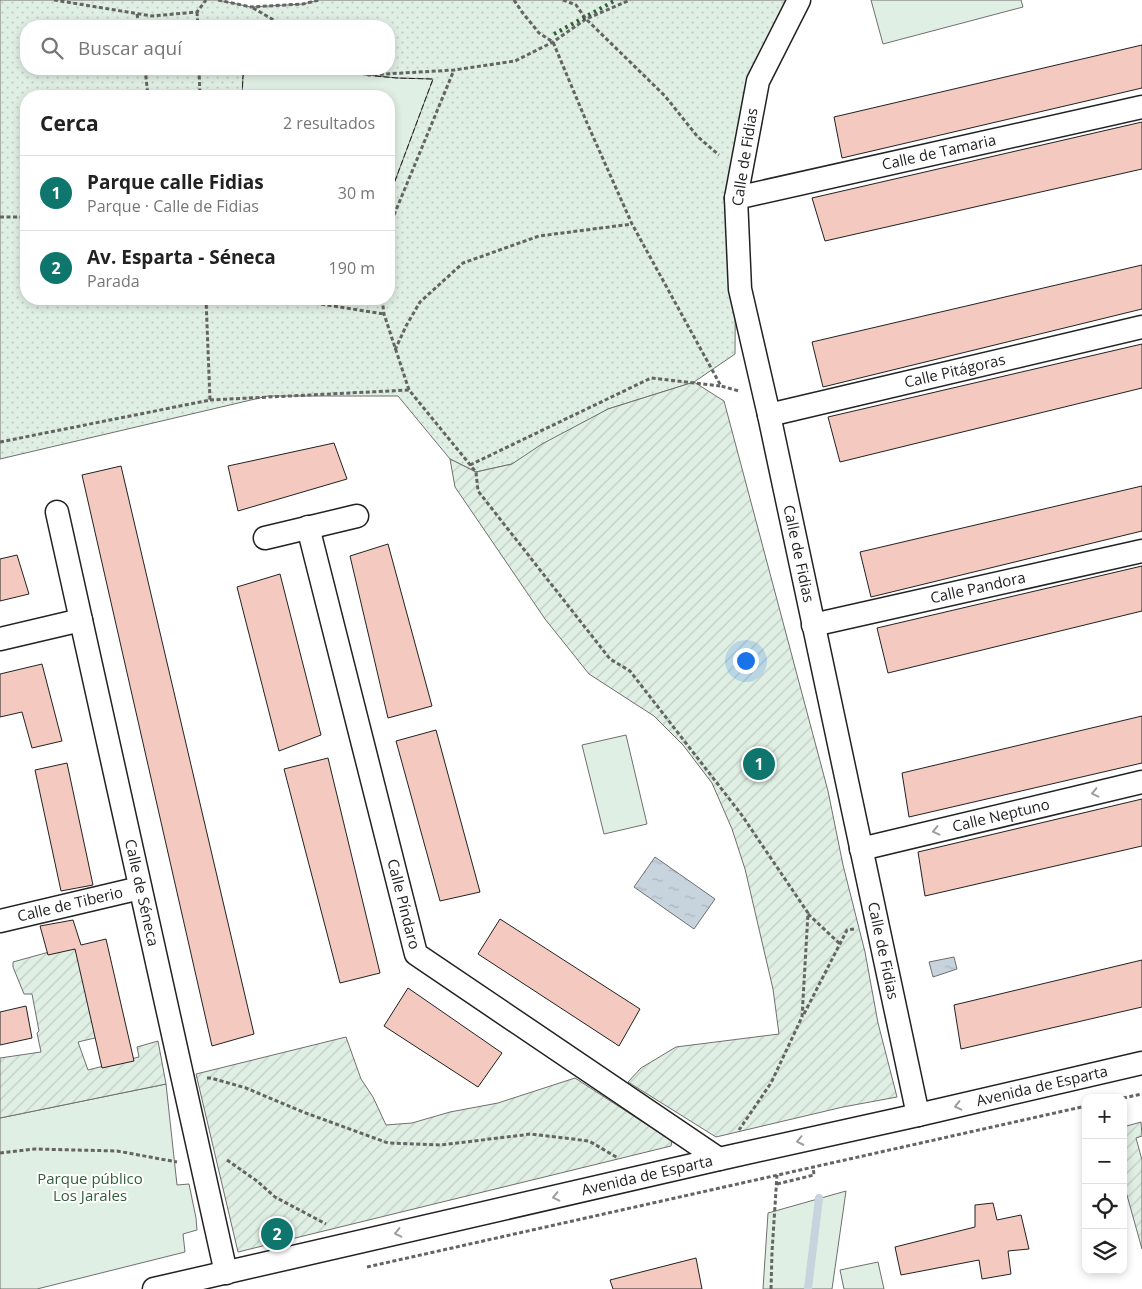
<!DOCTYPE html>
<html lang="es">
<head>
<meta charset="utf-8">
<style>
	:root { --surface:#fff; --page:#f2f2f2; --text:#222; --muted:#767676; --line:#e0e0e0; --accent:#0f766e }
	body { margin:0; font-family:"Open Sans",sans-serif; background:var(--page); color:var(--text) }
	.controls { position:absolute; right:15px; bottom:15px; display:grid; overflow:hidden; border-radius:10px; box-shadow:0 2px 8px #0003 }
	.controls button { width:45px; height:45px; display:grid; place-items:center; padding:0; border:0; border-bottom:1px solid var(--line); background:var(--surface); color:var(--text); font:25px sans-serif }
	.you { position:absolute; left:745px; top:660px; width:18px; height:18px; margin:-12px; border:4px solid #fff; border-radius:50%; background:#1a73e8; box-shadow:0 0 0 8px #1a73e833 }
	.badge { display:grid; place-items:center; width:32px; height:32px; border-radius:50%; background:var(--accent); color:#fff; font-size:16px; font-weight:700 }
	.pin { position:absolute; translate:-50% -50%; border:2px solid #fff; box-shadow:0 1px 5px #0006 }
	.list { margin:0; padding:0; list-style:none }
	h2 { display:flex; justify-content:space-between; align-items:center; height:65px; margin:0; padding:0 20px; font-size:21px }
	h2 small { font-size:16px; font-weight:400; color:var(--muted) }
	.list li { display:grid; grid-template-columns:32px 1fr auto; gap:15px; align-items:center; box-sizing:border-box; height:75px; padding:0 20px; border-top:1px solid var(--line) }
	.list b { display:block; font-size:19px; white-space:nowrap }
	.list p { margin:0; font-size:16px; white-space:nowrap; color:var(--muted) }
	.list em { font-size:16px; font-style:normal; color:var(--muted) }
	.icon { flex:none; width:28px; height:28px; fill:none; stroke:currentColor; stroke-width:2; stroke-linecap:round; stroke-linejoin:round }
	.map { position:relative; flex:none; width:1142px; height:1289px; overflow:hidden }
	.search { position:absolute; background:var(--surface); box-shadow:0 2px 8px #0003; left:20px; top:20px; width:375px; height:55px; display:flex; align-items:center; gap:12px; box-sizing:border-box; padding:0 18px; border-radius:20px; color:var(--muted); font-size:19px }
	.panel { position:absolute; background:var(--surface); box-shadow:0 2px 8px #0003; left:20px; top:90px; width:375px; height:215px; border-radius:20px }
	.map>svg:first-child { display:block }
	.grass { fill:url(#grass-dots); stroke:#6f6f6f; fill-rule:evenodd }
	.park { fill:#e0efe3; stroke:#6f6f6f }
	.garden { fill:url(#garden-furrows); stroke:#6f6f6f }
	.water { fill:url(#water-ripples); stroke:#6f6f6f }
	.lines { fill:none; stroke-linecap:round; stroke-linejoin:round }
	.stream { stroke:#c7d3dd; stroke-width:8 }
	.building { fill:#f3c9c0; stroke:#222 }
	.minor-casing { stroke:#222; stroke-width:25 }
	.path { stroke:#646464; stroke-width:3; stroke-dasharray:4 2.5; stroke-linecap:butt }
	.minor { stroke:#fff; stroke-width:22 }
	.hedge { stroke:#2f5e38; stroke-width:4; stroke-dasharray:2.5 4; stroke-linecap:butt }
	.fence { stroke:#222; stroke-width:1; stroke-dasharray:6 2.5; stroke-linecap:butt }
	.oneway { stroke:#9c9c9c }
	.labels { text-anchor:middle; stroke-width:4; stroke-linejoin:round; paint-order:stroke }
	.street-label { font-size:15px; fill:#222; stroke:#fff }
	.park-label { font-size:15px; fill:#2f5e38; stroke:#fff }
</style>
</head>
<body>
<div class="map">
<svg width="1142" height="1289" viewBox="0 0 1142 1289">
	<defs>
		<pattern id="grass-dots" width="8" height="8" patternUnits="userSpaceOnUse" patternTransform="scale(1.25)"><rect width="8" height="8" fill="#e0efe3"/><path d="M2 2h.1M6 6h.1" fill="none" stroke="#c0cdc2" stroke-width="1.8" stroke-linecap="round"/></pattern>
		<pattern id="garden-furrows" width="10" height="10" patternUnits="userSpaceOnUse" patternTransform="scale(1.25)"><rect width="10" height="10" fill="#e0efe3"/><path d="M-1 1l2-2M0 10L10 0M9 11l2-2" fill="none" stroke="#c0cdc2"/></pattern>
		<pattern id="water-ripples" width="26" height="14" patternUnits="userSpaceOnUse" patternTransform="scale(1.25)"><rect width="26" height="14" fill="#c7d3dd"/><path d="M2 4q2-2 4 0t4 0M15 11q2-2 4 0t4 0" fill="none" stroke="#abb5bd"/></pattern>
	</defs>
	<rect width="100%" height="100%" fill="#fff"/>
	<path class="grass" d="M0,0H218L251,7L303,4L319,0H799L758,81L736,198L735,354L694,382L608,409L512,464L476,472L450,459L398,396H268L0,459ZM26,26H389V69H26ZM26,96H389V299H26Z"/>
	<g class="park">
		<path d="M871,0H1021L1023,7L883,44Z"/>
		<path d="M246,69H326L337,72L397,78L433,79L389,197V96H242L243,76Z"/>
		<path d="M626,735L647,824L604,834L582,745Z"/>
		<path d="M166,1084L177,1185L189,1184L196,1218L197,1230L183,1234L185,1252L37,1289H0V1118Z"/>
		<path d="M846,1191L832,1289H763L768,1213Z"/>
		<path d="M878,1262L884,1289H844L840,1270Z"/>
	</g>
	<g class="garden">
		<path d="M694,382L724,401L828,791L843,865L865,952L878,1023L897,1097L843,1107L716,1137L628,1082L641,1068L676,1047L779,1034L773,989L745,869L732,829L712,783L683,745L654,716L589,674L545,619L455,487L450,459L476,472L512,464L542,444L608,409Z"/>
		<path d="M78,944L99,1037L78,1042L88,1070L139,1057L137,1047L158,1041L166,1084L0,1118V1058L41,1052L37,1033L39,1031L32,994H24L13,967V962Z"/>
		<path d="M346,1037L361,1079L373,1097L386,1125L412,1123L450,1112L498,1103L575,1078L672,1141L671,1146L238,1252L196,1074Z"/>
		<path d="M1141,1122L1142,1136L1136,1138L1142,1160V1249L1123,1181V1127Z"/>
	</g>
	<g class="water">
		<path d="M655,857L715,899L694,929L634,887Z"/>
		<path d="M954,957L957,969L933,977L929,962Z"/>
	</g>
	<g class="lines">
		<path class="stream" d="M808,1289L819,1198"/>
	</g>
	<g class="building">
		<path d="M1142,45V88L842,158L834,117Z"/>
		<path d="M1142,122V169L825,241L812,198Z"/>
		<path d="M1142,265V309L823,387L812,342Z"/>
		<path d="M1142,344V388L840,462L828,417Z"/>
		<path d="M334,443L347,479L238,511L228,466Z"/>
		<path d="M121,466L254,1034L212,1046L82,475Z"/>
		<path d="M1142,486V531L871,597L860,552Z"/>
		<path d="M388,544L432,706L388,718L350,556Z"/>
		<path d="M17,555L29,594L0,601V559Z"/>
		<path d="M1142,566V611L888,673L877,628Z"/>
		<path d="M280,574L321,735L279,751L237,587Z"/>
		<path d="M42,664L62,741L32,748L22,712L0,717V674Z"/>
		<path d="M1142,716V763L909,817L902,773Z"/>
		<path d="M436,730L480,892L440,901L396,741Z"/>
		<path d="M328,758L380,973L340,983L284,769Z"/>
		<path d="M67,763L93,885L61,891L35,770Z"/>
		<path d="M1142,799V846L925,896L918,852Z"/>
		<path d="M500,919L640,1009L619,1046L478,954Z"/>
		<path d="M73,920L81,945L106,939L134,1061L102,1068L75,949L48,955L40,926Z"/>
		<path d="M1142,960V1007L961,1049L954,1005Z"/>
		<path d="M408,988L502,1053L478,1087L384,1026Z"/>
		<path d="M26,1006L32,1038L0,1045V1012Z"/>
		<path d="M993,1203L997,1220L1021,1215L1029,1249L1008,1251L1011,1274L982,1279L979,1260L901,1275L895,1247L975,1227V1205Z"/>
		<path d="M696,1258L702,1289H613L610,1280Z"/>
	</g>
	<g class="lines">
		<defs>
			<g id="minor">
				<path id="s1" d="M799,0L758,81L736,198L740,289L769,415L918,1115"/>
				<path id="s2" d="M736,198L1142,107"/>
				<path id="s3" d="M769,415L1142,327"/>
				<path id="s4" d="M57,512L226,1273"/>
				<path id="s5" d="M308,527L416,954L719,1159"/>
				<path d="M265,538L357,516"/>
				<path id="s6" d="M813,625L1142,551"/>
				<path d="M0,639L81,620"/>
				<path id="s7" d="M861,849L1142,782"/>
				<path id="s8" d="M0,921L140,888"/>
				<path id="s9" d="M154,1289L719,1159L918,1115L1142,1063"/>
			</g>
		</defs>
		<use href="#minor" class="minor-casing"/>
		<g class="path">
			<path d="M54,0L152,16L197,12L206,0"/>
			<path d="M218,0L251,7L303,4L319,0"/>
			<path d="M514,0L522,12L539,33L553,42L587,123L632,224L721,386L739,391"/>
			<path d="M563,0L576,5L586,19L665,96L697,136L719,155"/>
			<path d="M253,8L284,26"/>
			<path d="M197,12L198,26"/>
			<path d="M137,14L139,26"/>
			<path d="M145,69L148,96"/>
			<path d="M199,69L200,96"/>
			<path d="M355,69L369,75L454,70L515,61L553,42L586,19L630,0"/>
			<path d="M0,217H26"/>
			<path d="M389,227L454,70"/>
			<path d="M289,299L384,314"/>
			<path d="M382,299L384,314L409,390L476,472L478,491L610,659L630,671L741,814L808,913L802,1017L771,1083L739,1130"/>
			<path d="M395,350L406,326L420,302L463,263L539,236L632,224"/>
			<path d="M210,400L409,390"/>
			<path d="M0,442L210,400L206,299"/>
			<path d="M470,465L651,378L720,386"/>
			<path d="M808,914L840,944"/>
			<path d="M804,1014L847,930L854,929"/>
			<path d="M207,1078H211L246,1088L303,1112L388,1143L441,1145L531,1134L589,1141L618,1158"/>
			<path d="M1123,1098L1142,1094"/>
			<path d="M0,1153L35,1149L117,1151L177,1162"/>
			<path d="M227,1160L257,1181L275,1197L326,1224"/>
			<path d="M777,1184L814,1175L813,1166"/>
			<path d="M367,1267L1086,1106"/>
			<path d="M771,1289L772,1252L777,1175"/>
		</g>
		<use href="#minor" class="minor"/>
		<path class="hedge" d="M554,34L616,0"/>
		<g class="fence">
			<path d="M326,69L337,72L368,75"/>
			<path d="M375,76L397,78L433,79L389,197"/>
			<path d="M242,96L243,76L246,69"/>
		</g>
	</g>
	<defs><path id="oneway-chevron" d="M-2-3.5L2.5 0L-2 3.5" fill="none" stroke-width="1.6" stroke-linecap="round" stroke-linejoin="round" transform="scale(1.25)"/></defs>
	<g class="oneway">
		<use href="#oneway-chevron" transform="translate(1095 793) rotate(167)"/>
		<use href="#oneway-chevron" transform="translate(936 831) rotate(167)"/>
		<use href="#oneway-chevron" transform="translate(958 1106) rotate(167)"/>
		<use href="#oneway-chevron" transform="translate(800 1141) rotate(168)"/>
		<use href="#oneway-chevron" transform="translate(556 1197) rotate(167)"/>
		<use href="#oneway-chevron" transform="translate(398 1233) rotate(167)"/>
	</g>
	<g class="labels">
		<g class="street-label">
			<text dy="5" stroke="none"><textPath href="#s2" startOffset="208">Calle de Tamaria</textPath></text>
			<text transform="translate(745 157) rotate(-81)" y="5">Calle de Fidias</text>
			<text dy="5" stroke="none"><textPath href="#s3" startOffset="191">Calle Pitágoras</textPath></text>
			<text dy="5" stroke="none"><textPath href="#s1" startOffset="572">Calle de Fidias</textPath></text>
			<text dy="5" stroke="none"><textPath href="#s6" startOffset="169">Calle Pandora</textPath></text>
			<text dy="5" stroke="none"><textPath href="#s7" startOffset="144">Calle Neptuno</textPath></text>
			<text dy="5" stroke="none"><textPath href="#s4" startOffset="390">Calle de Séneca</textPath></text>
			<text dy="5" stroke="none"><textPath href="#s5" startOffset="389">Calle Píndaro</textPath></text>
			<text dy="5" stroke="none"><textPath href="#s8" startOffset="72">Calle de Tiberio</textPath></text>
			<text dy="5" stroke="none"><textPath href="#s1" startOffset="978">Calle de Fidias</textPath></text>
			<text dy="5" stroke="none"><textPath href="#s9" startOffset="911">Avenida de Esparta</textPath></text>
			<text dy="5" stroke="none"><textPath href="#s9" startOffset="506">Avenida de Esparta</textPath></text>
		</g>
		<g class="park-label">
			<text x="90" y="1184">Parque público<tspan x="90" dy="17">Los Jarales</tspan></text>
		</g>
	</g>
</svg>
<div class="controls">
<button>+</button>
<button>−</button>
<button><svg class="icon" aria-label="locate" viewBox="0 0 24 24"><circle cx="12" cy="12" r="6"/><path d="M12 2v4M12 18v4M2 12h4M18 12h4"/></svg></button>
<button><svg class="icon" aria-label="layers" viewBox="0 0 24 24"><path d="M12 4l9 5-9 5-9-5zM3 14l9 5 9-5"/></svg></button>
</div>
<div class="you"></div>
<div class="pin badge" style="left:759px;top:764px">1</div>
<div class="pin badge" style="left:277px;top:1234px">2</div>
<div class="search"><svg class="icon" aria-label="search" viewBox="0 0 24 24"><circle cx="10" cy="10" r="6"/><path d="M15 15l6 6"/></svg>Buscar aquí</div>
<section class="panel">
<h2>Cerca<small>2 resultados</small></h2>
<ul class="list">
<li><span class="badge">1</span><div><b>Parque calle Fidias</b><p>Parque · Calle de Fidias</p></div><em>30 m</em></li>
<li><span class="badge">2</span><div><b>Av. Esparta - Séneca</b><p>Parada</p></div><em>190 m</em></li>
</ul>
</section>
</div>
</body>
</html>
